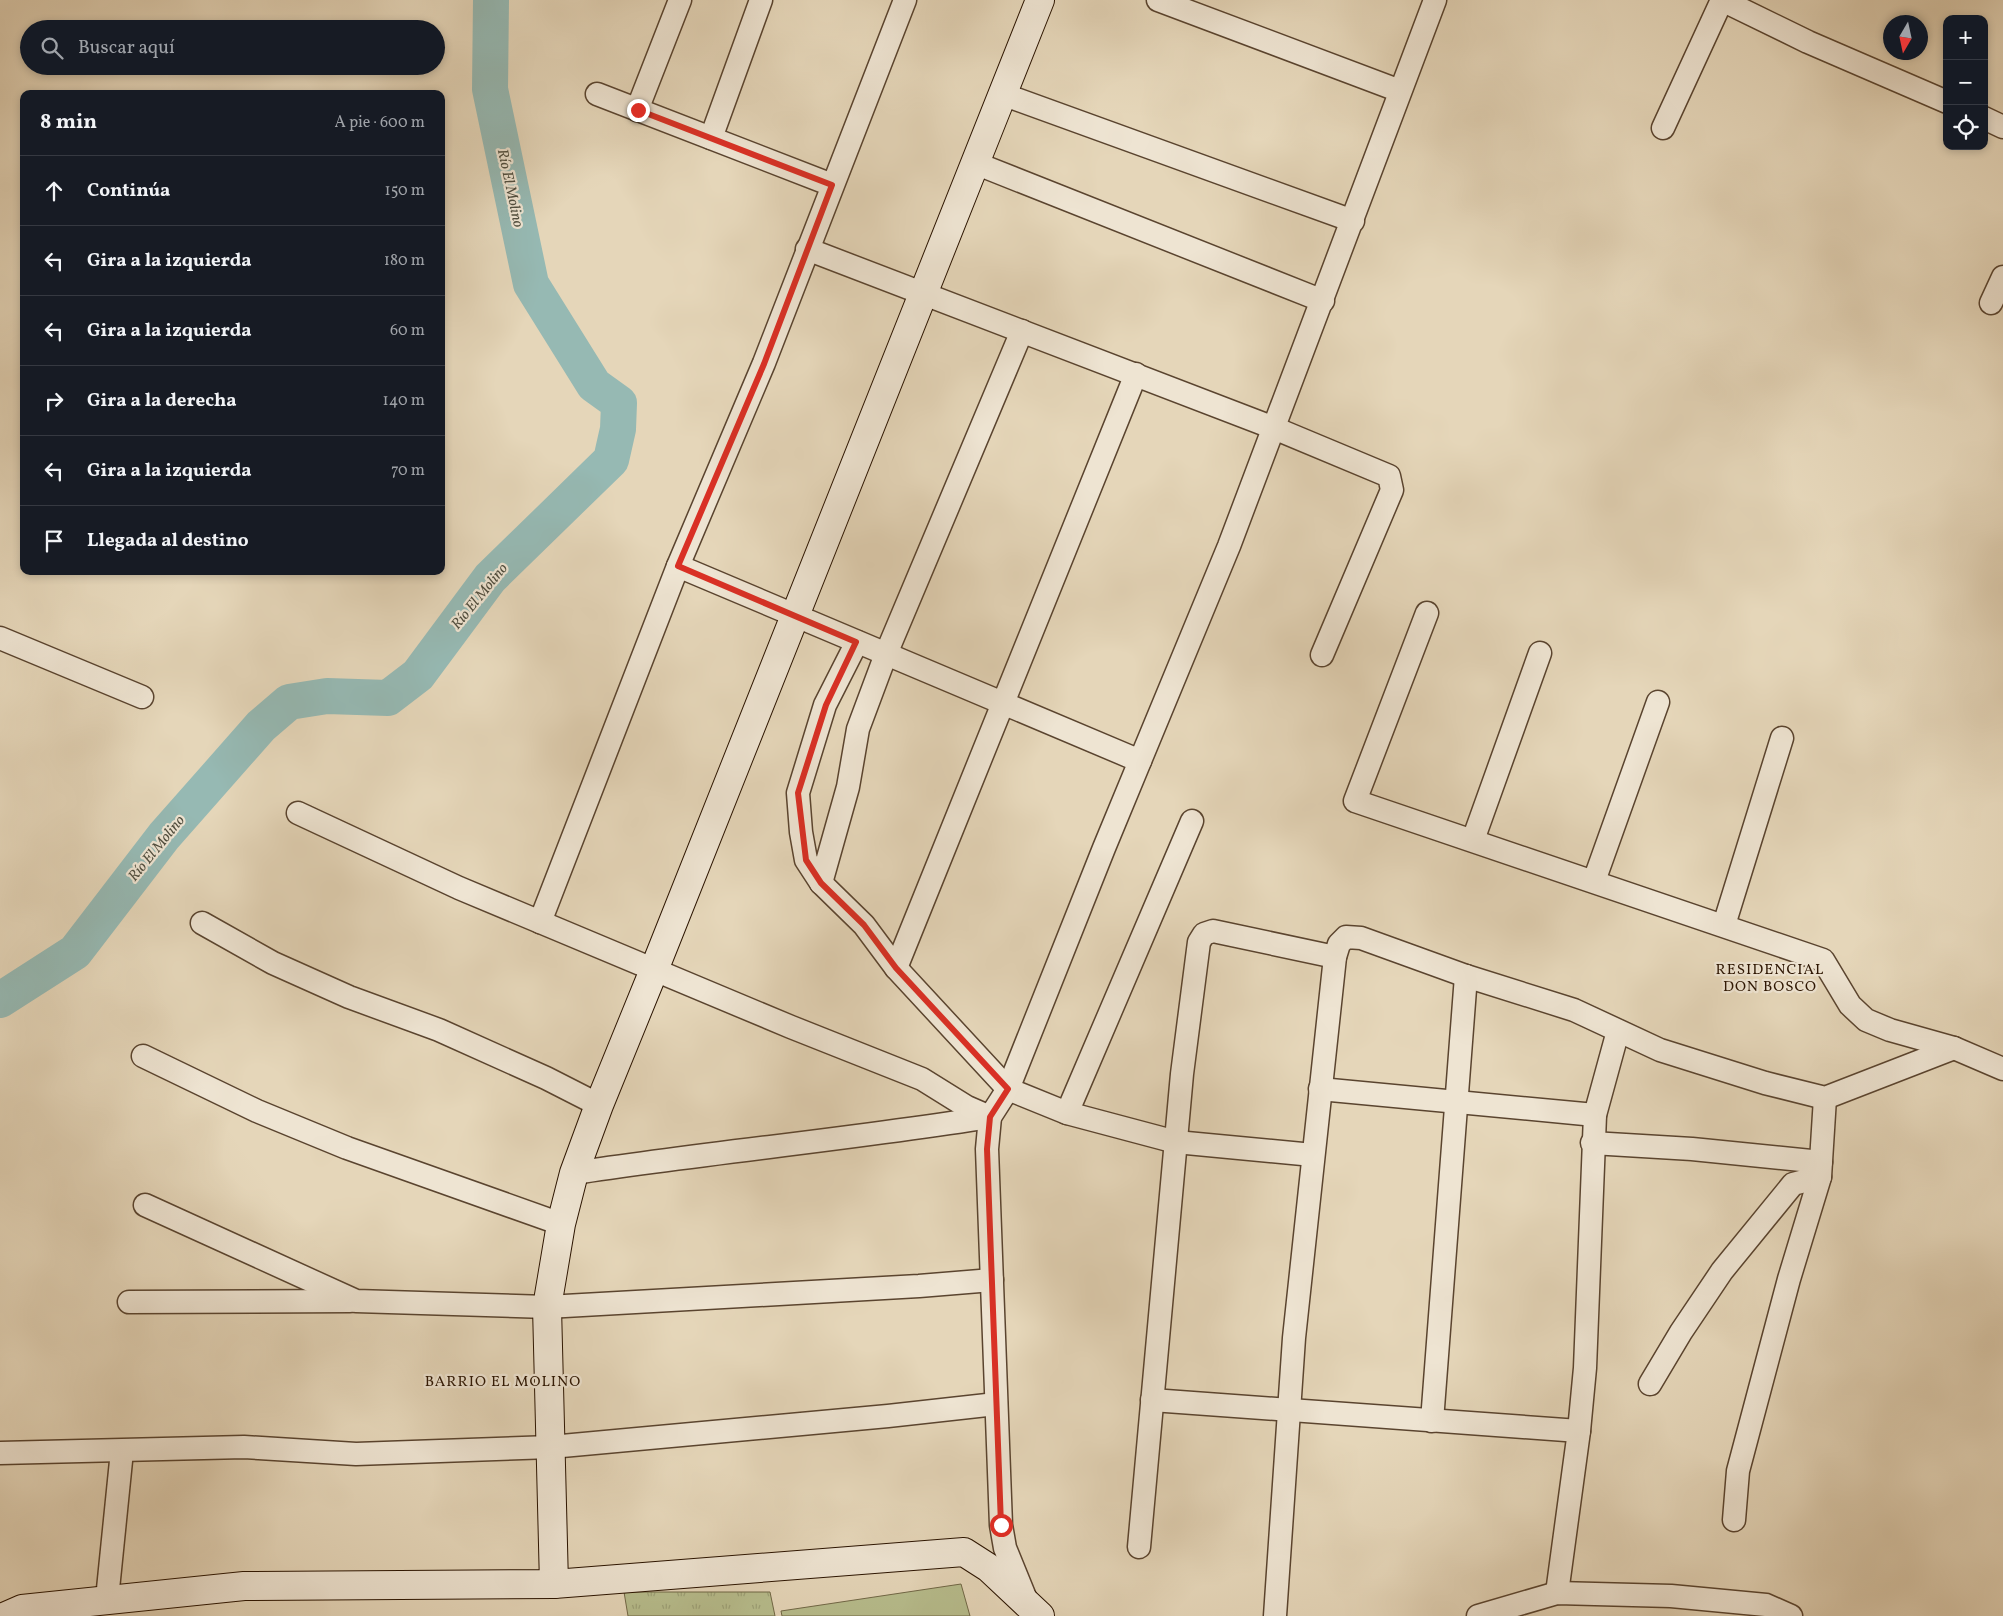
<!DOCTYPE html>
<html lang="es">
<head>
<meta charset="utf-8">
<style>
	:root { --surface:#171b24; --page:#20242c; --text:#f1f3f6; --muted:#9ea1a6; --line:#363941 }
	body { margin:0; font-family:Vollkorn,serif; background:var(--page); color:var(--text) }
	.controls { position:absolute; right:15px; top:15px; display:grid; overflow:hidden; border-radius:10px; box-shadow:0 2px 8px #0003 }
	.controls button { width:45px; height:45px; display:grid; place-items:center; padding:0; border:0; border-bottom:1px solid var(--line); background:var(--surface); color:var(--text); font:25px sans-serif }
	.compass { position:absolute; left:1883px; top:15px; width:45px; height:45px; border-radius:50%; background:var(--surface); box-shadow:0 2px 8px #0003; rotate:189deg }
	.stop { position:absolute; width:15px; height:15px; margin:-11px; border:4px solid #d93025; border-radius:50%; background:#fff }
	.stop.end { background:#d93025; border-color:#fff; box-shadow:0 1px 5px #0008 }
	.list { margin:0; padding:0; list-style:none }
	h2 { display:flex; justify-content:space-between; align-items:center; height:65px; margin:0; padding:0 20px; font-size:21px }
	h2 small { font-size:16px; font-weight:400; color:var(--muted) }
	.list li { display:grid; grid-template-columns:32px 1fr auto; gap:15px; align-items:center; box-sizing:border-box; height:70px; padding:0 20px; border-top:1px solid var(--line) }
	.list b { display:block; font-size:19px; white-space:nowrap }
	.list em { font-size:16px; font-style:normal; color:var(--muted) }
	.icon { flex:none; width:28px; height:28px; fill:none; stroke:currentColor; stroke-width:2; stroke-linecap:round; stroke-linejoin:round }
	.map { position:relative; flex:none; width:2003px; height:1616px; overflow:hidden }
	.search { position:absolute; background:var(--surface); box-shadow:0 2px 8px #0003; left:20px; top:20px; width:425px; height:55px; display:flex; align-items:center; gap:12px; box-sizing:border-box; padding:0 18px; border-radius:28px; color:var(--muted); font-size:19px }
	.panel { position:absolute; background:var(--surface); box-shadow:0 2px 8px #0003; left:20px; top:90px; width:425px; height:485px; border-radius:10px }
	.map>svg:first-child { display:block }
	.grass { fill:url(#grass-tufts); stroke:#716847 }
	.garden { fill:#b7bd8d; stroke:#716847 }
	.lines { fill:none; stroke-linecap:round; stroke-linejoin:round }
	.river { stroke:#96b9b3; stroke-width:36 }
	.street-casing { stroke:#5a442f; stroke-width:25 }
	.secondary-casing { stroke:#2b1401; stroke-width:30 }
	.street { stroke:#eee4d2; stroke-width:22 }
	.secondary { stroke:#eee4d2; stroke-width:28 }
	.route { stroke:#d93025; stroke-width:6 }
	.labels { text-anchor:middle; stroke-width:4.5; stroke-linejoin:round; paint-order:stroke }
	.water-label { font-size:15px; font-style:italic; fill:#504e3f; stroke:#eee4d2 }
	.neighbourhood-label { font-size:15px; letter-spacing:1px; fill:#2b1401; stroke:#eee4d2 }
</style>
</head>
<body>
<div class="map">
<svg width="2003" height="1616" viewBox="0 0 2003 1616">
	<defs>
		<pattern id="grass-tufts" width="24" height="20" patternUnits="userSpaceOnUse" patternTransform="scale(1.25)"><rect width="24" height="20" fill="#b7bd8d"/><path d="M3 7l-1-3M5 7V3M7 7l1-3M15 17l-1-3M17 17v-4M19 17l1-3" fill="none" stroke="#9ea278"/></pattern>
	</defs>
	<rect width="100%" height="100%" fill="#e5d6b9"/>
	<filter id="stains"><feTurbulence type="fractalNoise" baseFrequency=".004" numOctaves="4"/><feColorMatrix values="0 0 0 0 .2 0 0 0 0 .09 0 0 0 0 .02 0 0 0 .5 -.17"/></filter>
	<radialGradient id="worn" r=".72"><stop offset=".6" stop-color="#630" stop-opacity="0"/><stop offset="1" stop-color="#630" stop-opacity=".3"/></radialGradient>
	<path class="grass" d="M624,1592H770L775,1616H628Z"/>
	<path class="garden" d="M961,1584L970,1616H782L781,1611Z"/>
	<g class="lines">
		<path class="river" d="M0,1000L75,952L164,836L261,726L289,702L327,696L388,698L418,675L490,578L611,460L618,429L619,403L594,385L531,284L490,89L491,0"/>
		<defs>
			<g id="street">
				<path d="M1158,0L1400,91"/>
				<path d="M1722,0L1808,42L1947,102"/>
				<path d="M597,94L832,185"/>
				<path d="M1002,94L1353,221"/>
				<path d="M637,110L680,0"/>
				<path d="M1984,118L2003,127"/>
				<path d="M1663,128L1722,0"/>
				<path d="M711,138L761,0"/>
				<path d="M975,163L1323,301"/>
				<path d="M807,249L1274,428L1389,476L1392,490L1322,655"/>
				<path d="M1991,303L2003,277"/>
				<path d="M678,566L1140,761"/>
				<path d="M1427,613L1355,801L1823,960L1850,1005L1866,1020L1890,1030L1954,1048L2003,1069"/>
				<path d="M0,638L142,697"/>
				<path d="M857,642L825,705L798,793L801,832L806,860L821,883L864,925L896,968L1008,1089L1067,1113L1176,1142L1313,1155"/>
				<path d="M298,813L459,888L791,1027L922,1079L967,1107L990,1117"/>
				<path d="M1473,840L1540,653"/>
				<path d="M1594,881L1658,702"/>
				<path d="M821,883L848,787L858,729L886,654L1022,331"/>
				<path d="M540,922L678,566L764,363L905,0"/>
				<path d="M202,923L273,963L349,997L439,1030L546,1078L599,1105"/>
				<path d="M1724,925L1782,738"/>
				<path d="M896,968L1136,374"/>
				<path d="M143,1056L257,1111L347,1148L561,1224"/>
				<path d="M1320,1089L1595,1115"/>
				<path d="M1067,1113L1192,821"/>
				<path d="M1592,1143L1692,1149L1821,1162"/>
				<path d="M574,1173C713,1152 852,1139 990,1117"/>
				<path d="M145,1205L356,1301L547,1307L919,1286L992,1280"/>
				<path d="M129,1302L350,1301"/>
				<path d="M1650,1384L1681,1332L1722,1271L1793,1184L1820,1177"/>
				<path d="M1152,1400L1579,1431"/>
				<path d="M1432,1421L1466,976"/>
				<path d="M0,1453L244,1447L356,1454L551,1447L888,1416L996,1404"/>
				<path d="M1734,1520L1738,1471L1789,1279L1820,1177L1825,1098"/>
				<path d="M1139,1547L1182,1074L1199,942L1204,934L1213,931L1335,957"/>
				<path d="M1557,1593L1579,1431L1585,1368L1595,1115L1618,1031"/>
				<path d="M107,1599L122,1451"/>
				<path d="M1027,1602L1005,1548L1001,1525L987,1149L990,1117L1008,1089L1104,848L1229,546L1435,0"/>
				<path d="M1275,1616L1294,1338L1335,957L1339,944L1346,937L1361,938L1466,976L1574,1010L1660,1050L1765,1083L1825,1098L1954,1048"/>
				<path d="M1478,1616L1557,1593L1671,1596L1766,1605L1791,1616"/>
			</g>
			<g id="secondary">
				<path d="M554,1584L547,1307L561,1224L574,1173L599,1105L654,970L1040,0"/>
				<path d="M6,1616L22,1609L244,1586L554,1584L964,1552L989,1568L1040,1616"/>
			</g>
		</defs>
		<use href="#street" class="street-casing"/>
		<use href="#secondary" class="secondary-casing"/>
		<use href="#street" class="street"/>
		<use href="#secondary" class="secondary"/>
	</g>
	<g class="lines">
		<path class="route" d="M638,110L832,185L764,364L678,566L856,642L826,705L798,793L806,860L821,883L864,925L896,968L1008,1089L990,1117L987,1149L1001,1525"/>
	</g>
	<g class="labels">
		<g class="water-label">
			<text transform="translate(511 188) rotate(78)" y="5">Río El Molino</text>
			<text transform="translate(479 596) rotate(-51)" y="5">Río El Molino</text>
			<text transform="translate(156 848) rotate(-51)" y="5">Río El Molino</text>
		</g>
		<g class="neighbourhood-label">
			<text x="1770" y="974">RESIDENCIAL<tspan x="1770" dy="17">DON BOSCO</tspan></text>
			<text x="503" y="1386">BARRIO EL MOLINO</text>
		</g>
	</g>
	<rect width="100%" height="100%" filter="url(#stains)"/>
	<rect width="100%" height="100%" fill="url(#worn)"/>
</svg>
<div class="controls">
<button>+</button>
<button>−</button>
<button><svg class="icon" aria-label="locate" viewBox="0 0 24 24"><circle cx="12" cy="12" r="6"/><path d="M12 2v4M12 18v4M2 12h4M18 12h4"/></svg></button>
</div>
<svg class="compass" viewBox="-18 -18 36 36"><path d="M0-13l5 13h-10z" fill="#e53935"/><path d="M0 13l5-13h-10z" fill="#9ea1a6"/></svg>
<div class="stop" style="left:1001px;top:1525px"></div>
<div class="stop end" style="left:638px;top:110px"></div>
<div class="search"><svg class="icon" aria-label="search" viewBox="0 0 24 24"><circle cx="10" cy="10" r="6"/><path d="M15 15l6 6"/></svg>Buscar aquí</div>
<section class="panel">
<h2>8 min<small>A pie · 600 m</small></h2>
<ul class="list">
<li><svg class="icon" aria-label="ahead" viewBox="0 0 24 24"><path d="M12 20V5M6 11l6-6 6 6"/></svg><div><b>Continúa</b></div><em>150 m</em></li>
<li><svg class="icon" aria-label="left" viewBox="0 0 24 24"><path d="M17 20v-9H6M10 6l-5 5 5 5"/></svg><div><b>Gira a la izquierda</b></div><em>180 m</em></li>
<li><svg class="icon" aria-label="left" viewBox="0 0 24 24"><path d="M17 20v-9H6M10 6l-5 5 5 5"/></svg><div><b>Gira a la izquierda</b></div><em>60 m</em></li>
<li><svg class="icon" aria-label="right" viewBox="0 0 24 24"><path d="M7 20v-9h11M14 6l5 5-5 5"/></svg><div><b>Gira a la derecha</b></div><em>140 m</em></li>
<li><svg class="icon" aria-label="left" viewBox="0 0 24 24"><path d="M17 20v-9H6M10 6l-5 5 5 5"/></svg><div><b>Gira a la izquierda</b></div><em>70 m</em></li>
<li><svg class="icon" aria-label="arrive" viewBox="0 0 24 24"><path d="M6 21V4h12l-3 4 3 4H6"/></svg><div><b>Llegada al destino</b></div></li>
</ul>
</section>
</div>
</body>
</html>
